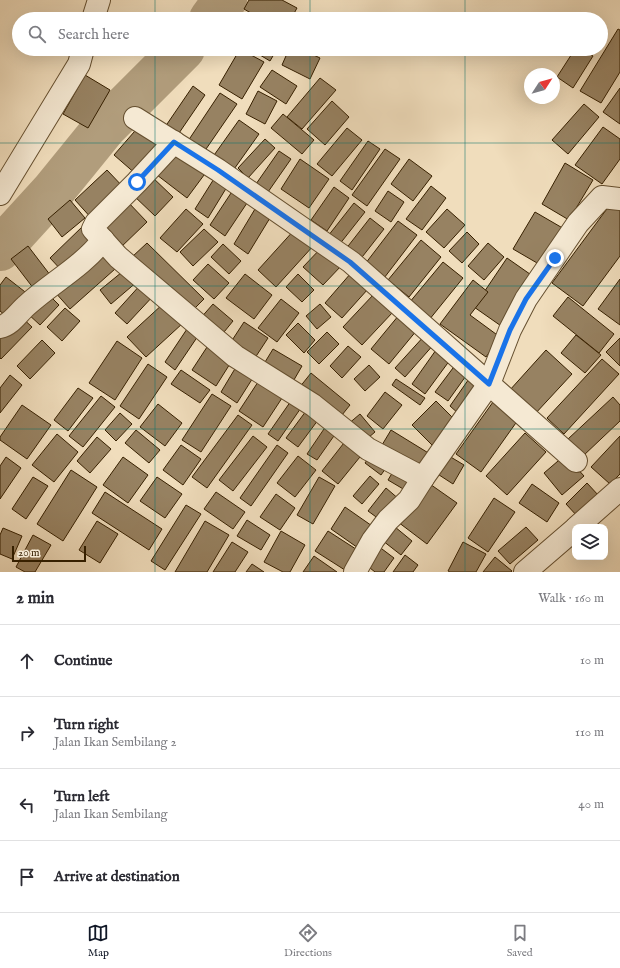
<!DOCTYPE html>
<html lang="en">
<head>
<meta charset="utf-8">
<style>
	:root { --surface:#fff; --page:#f7f7f7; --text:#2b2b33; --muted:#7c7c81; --line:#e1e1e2; --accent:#111827 }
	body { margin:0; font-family:"IM FELL English",serif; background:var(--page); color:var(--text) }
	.controls { position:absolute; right:12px; bottom:12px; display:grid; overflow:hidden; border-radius:8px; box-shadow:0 4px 16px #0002 }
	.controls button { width:36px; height:36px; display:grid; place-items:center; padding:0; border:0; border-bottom:1px solid var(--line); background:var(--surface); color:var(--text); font:20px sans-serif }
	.compass { position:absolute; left:524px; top:68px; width:36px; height:36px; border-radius:50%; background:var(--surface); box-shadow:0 4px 16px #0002; rotate:54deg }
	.scale { position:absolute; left:12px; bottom:10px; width:74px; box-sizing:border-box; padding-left:4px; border:2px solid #372000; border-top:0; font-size:11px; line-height:14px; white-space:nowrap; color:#372000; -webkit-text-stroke:3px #f5e9d3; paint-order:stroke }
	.stop { position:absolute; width:12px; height:12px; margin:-9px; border:3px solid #1a73e8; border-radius:50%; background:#fff }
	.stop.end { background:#1a73e8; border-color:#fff; box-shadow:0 1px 4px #0008 }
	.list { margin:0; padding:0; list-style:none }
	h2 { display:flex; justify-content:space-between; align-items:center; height:52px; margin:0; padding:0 16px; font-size:17px }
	h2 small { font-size:13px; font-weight:400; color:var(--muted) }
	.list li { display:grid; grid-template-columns:26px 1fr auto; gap:12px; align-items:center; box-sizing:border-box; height:72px; padding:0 16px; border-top:1px solid var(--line) }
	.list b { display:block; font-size:15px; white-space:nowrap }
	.list p { margin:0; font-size:13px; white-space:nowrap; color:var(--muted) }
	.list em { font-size:13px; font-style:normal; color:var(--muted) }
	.icon { flex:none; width:22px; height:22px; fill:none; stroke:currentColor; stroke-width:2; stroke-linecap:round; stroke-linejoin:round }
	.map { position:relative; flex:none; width:620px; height:572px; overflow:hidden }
	.search { position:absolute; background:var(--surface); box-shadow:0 4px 16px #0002; left:12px; right:12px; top:12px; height:44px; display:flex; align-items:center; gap:10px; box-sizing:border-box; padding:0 14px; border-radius:22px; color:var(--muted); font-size:15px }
	.sheet { height:340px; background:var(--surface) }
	nav { display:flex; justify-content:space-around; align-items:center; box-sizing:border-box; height:56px; border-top:1px solid var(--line); background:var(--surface); font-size:11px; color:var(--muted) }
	nav a { display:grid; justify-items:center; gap:2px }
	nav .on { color:var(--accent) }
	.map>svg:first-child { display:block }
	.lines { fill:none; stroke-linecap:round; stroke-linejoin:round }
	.river { stroke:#b19d7c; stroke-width:44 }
	.building { fill:#978262; stroke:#372000 }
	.minor-casing { stroke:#654f2f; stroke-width:24 }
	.minor { stroke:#f5e9d3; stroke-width:22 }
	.route { stroke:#1a73e8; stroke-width:5 }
	.grid { fill:none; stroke:#0f766e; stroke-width:1; stroke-opacity:0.55 }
</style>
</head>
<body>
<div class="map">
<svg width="620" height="572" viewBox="0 0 620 572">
	<rect width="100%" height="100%" fill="#f0ddbc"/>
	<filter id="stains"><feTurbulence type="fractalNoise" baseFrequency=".005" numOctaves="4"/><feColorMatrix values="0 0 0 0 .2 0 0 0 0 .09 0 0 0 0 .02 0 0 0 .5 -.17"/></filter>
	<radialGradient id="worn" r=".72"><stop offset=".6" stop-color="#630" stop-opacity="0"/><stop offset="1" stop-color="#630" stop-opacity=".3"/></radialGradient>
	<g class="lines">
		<g class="river">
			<path d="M211,19L225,0"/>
			<path d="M0,249L53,191L105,127L183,49"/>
		</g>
	</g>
	<g class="building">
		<path d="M249,0H282L297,8L291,19H261L244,9Z"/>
		<path d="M618,29L620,30V72L601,103L580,91Z"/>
		<path d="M240,49L264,62L242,99L219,85Z"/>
		<path d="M250,49H277L270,61Z"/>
		<path d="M289,49H301L320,58L310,79L282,65Z"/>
		<path d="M575,49H582L593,56L573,88L557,77Z"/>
		<path d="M272,70L297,86L286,104L260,87Z"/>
		<path d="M85,75L110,90L88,128L63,114Z"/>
		<path d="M320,78L336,90L302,129L287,117Z"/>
		<path d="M193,86L205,95L177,136L165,127Z"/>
		<path d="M620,88V124L603,112Z"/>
		<path d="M258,91L277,101L265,124L246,114Z"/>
		<path d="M220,93L237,104L204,152L188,141Z"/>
		<path d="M332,101L349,117L325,145L307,129Z"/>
		<path d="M584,104L599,117L568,154L552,140Z"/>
		<path d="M283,114L314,140L302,154L271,128Z"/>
		<path d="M239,120L259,134L232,172L212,158Z"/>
		<path d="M141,124L164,144L137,175L114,155Z"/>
		<path d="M603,127L620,139V159L602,184L575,165Z"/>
		<path d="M347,128L362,140L332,176L317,164Z"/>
		<path d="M265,139L275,148L248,178L238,168Z"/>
		<path d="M368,141L380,149L352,190L340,181Z"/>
		<path d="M177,148L207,171L187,198L157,175Z"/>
		<path d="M385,149L400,159L367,206L352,195Z"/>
		<path d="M279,151L291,159L268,192L256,184Z"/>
		<path d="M300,159L329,179L309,208L281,189Z"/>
		<path d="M409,159L432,176L413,201L391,184Z"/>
		<path d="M565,163L593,180L569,220L542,204Z"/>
		<path d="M107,170L126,190L93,220L75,200Z"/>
		<path d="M217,174L230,182L208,218L195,209Z"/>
		<path d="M150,175L173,197L155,216L132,194Z"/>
		<path d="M431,186L446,198L422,230L406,219Z"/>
		<path d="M235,187L251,197L225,236L210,225Z"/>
		<path d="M334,187L349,198L327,231L311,220Z"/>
		<path d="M388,191L404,202L391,222L375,211Z"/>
		<path d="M70,200L85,218L62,237L48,219Z"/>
		<path d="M126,200L147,222L118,250L97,228Z"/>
		<path d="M612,202L620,208V256L583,306L552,283Z"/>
		<path d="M354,203L365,212L339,245L328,236Z"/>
		<path d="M258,204L273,213L248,254L234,244Z"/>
		<path d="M186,209L203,224L177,252L160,238Z"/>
		<path d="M447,209L465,225L444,248L426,232Z"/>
		<path d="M535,212L566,230L544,267L513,249Z"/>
		<path d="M370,218L384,229L359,261L345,250Z"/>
		<path d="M398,221L417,235L381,282L362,268Z"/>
		<path d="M83,226L97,241L64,273L50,258Z"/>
		<path d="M296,228L314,245L276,287L258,270Z"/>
		<path d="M204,229L218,242L193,266L180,252Z"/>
		<path d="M467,232L479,244L462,263L449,251Z"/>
		<path d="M421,240L441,257L409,297L388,280Z"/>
		<path d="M147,243L204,299L189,314L132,257Z"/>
		<path d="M488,243L504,257L484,280L468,266Z"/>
		<path d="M223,244L241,261L229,274L211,257Z"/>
		<path d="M28,246L54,280L37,293L11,259Z"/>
		<path d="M323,246L342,265L323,285L303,267Z"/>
		<path d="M98,251L115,269L70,309L54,291Z"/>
		<path d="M507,258L537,279L504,328L474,307Z"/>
		<path d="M443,262L463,278L429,320L409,303Z"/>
		<path d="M208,264L229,283L214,299L193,280Z"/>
		<path d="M127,268L138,281L111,304L100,290Z"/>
		<path d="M351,273L368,289L342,318L325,303Z"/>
		<path d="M245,274L272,295L254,319L226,298Z"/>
		<path d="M298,274L314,290L302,302L286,287Z"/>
		<path d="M6,277L29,295L10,319L0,311V285Z"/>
		<path d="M620,279V325L598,309Z"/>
		<path d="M473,280L488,292L470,315L500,337L486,357L440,324Z"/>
		<path d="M142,283L155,294L127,324L115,313Z"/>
		<path d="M46,292L59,305L40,325L27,313Z"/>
		<path d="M374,294L393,312L362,345L343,327Z"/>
		<path d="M568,297L614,334L599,353L553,316Z"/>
		<path d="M281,299L299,313L277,342L258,328Z"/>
		<path d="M164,303L183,323L146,357L127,337Z"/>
		<path d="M213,304L233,321L220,337L199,320Z"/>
		<path d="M320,304L331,317L317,329L306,316Z"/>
		<path d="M65,308L80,321L62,341L47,327Z"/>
		<path d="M19,315L32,327L1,359L0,358V335Z"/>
		<path d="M399,315L417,330L389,364L371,349Z"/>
		<path d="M244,322L268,338L251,364L227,348Z"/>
		<path d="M298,323L315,340L304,353L286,335Z"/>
		<path d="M189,326L200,333L175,370L165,362Z"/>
		<path d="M327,332L339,344L319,364L307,352Z"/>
		<path d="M426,334L435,343L405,377L395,368Z"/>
		<path d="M576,335L601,355L585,373L561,353Z"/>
		<path d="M620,338V366L606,352Z"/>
		<path d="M42,340L55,353L30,379L17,366Z"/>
		<path d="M117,341L142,358L115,400L89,383Z"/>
		<path d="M209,344L233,359L216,386L192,370Z"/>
		<path d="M348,346L361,357L342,378L330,366Z"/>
		<path d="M273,349L302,366L291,385L262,367Z"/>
		<path d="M436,350L450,360L425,394L412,384Z"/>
		<path d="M546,350L572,374L534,415L509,391Z"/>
		<path d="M602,359L619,374L564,434L547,418Z"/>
		<path d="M239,362L256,373L237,403L221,392Z"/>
		<path d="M148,364L167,377L139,419L120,406Z"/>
		<path d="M456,364L468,373L448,401L435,392Z"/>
		<path d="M369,365L380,377L365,391L354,379Z"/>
		<path d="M181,370L210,390L200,403L171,384Z"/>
		<path d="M311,373L350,405L338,420L299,388Z"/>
		<path d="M10,375L22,385L0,413V388Z"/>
		<path d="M471,376L481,383L459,414L450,406Z"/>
		<path d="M260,379L284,395L263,427L239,411Z"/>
		<path d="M396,379L425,398L420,405L392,385Z"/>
		<path d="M78,388L93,398L68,431L54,420Z"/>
		<path d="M385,392L402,405L383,429L367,416Z"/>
		<path d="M212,394L231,406L201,452L182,440Z"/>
		<path d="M101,396L115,407L83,447L69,436Z"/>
		<path d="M613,397L620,405V421L583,456L568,439Z"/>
		<path d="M293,398L303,405L278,441L268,434Z"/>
		<path d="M436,401L456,421L432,445L412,425Z"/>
		<path d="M493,402L518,420L481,472L456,454Z"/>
		<path d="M158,404L182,423L165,446L140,427Z"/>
		<path d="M22,405L51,425L27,459L0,440V437Z"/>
		<path d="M309,407L321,416L298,447L286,438Z"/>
		<path d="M120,413L132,424L116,441L105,430Z"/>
		<path d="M360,414L375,432L362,443L347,425Z"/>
		<path d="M238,415L252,425L207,488L192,477Z"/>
		<path d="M326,426L336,433L317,460L307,454Z"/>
		<path d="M136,430L160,450L149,463L125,443Z"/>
		<path d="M391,430L430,454L418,474L379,450Z"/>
		<path d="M525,433L546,452L507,495L486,476Z"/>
		<path d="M57,434L78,452L54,482L32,465Z"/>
		<path d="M253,436L267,447L233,491L219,480Z"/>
		<path d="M620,436V474L610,484L591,467Z"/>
		<path d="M97,437L111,449L90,473L77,461Z"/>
		<path d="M347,439L364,452L338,484L322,471Z"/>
		<path d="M181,445L201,459L183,485L163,470Z"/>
		<path d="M277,445L288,453L251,506L240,498Z"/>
		<path d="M372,453L388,465L381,475L365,463Z"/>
		<path d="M444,453L464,465L453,484L433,471Z"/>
		<path d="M565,455L584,476L562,495L544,473Z"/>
		<path d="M298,456L316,470L295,497L277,483Z"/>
		<path d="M6,457L21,468L0,499V466Z"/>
		<path d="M123,457L148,475L128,503L103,485Z"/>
		<path d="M397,465L419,477L410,493L388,480Z"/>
		<path d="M71,470L97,487L63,541L37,524Z"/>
		<path d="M370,476L379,484L362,504L353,496Z"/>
		<path d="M33,477L48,486L26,519L12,509Z"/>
		<path d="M157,477L182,494L165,518L140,501Z"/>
		<path d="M319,477L335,486L313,524L297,515Z"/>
		<path d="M427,482L457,503L427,544L398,522Z"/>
		<path d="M587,483L599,496L578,517L566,504Z"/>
		<path d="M532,484L559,503L547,522L519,503Z"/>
		<path d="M386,488L400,500L383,522L368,511Z"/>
		<path d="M105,492L162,529L149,550L92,513Z"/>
		<path d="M216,492L245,512L233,529L204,509Z"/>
		<path d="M276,494L295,508L280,530L260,517Z"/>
		<path d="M494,498L515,512L488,552L468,538Z"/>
		<path d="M186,505L201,514L165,570L151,561Z"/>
		<path d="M345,507L375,528L361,550L331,529Z"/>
		<path d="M247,520L270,535L261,550L237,536Z"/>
		<path d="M97,521L118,534L100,563L79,550Z"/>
		<path d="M205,521L229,535L207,572H175Z"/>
		<path d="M389,522L412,541L401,555L378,537Z"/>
		<path d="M526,527L538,540L510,564L498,551Z"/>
		<path d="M3,528L22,536L12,559L0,554V535Z"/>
		<path d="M281,531L305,545L290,572H283L264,562Z"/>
		<path d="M328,531L362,553L348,572L315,551Z"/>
		<path d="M33,535L51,545L35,572H25L16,567Z"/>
		<path d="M232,542L248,552L235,572H213Z"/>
		<path d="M463,542L486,554L476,572H450L448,571Z"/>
		<path d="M378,546L394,558L384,572H375L365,564Z"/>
		<path d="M405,555L418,565L413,572H393Z"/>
		<path d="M314,556L337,572H303Z"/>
		<path d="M495,557L512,571L511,572H483Z"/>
		<path d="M252,564L264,572H246Z"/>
	</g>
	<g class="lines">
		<defs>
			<g id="minor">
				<path d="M93,19L99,0"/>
				<path d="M135,118L218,170L351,262L576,461"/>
				<path d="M174,142L137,182L96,223L93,229L118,257L235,356L313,405L368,449L423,478L409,500L388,520L373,540L355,572"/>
				<path d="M0,194L79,64L83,49"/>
				<path d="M0,327C11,325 18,313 26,306C51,283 82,267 103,240"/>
				<path d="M423,478L489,384L510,330L526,299L578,223L602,197L620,199"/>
				<path d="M577,527L620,489"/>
				<path d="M525,572L575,529"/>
			</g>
		</defs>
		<use href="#minor" class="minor-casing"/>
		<use href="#minor" class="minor"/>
	</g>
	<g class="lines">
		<path class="route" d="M137,182L174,142L218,170L350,262L489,384L510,330L526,299L555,258"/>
	</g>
	<path class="grid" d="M155,0V19M310,0V19M465,0V19M155,49V572M310,49V572M465,49V572M0,143H620M0,286H620M0,429H620"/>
	<rect width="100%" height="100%" filter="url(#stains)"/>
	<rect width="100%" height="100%" fill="url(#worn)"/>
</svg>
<div class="controls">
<button><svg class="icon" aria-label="layers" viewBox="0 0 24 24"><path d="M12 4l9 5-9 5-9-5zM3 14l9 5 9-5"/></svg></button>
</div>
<svg class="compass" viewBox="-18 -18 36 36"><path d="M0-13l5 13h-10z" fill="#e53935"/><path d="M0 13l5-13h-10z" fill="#7c7c81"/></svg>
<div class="scale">20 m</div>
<div class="stop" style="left:137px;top:182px"></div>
<div class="stop end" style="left:555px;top:258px"></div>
<div class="search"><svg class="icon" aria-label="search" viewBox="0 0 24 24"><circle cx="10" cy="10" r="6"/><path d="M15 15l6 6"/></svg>Search here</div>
</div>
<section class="sheet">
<h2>2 min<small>Walk · 160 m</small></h2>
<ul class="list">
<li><svg class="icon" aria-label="ahead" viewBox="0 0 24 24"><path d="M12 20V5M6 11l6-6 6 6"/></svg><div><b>Continue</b></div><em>10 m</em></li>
<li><svg class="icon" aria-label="right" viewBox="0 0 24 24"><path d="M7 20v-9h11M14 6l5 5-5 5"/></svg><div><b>Turn right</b><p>Jalan Ikan Sembilang 2</p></div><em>110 m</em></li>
<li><svg class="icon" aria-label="left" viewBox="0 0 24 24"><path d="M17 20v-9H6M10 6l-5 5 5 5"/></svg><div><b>Turn left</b><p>Jalan Ikan Sembilang</p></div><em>40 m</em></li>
<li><svg class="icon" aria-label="arrive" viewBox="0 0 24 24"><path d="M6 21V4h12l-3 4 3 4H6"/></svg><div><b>Arrive at destination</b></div></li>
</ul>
</section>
<nav>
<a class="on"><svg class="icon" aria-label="map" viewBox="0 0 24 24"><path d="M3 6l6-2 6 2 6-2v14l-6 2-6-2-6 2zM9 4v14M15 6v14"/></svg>Map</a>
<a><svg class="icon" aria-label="directions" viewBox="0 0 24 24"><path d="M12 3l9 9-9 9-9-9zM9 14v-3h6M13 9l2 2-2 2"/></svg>Directions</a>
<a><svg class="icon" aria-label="saved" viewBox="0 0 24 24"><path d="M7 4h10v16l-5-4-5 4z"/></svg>Saved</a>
</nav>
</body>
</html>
